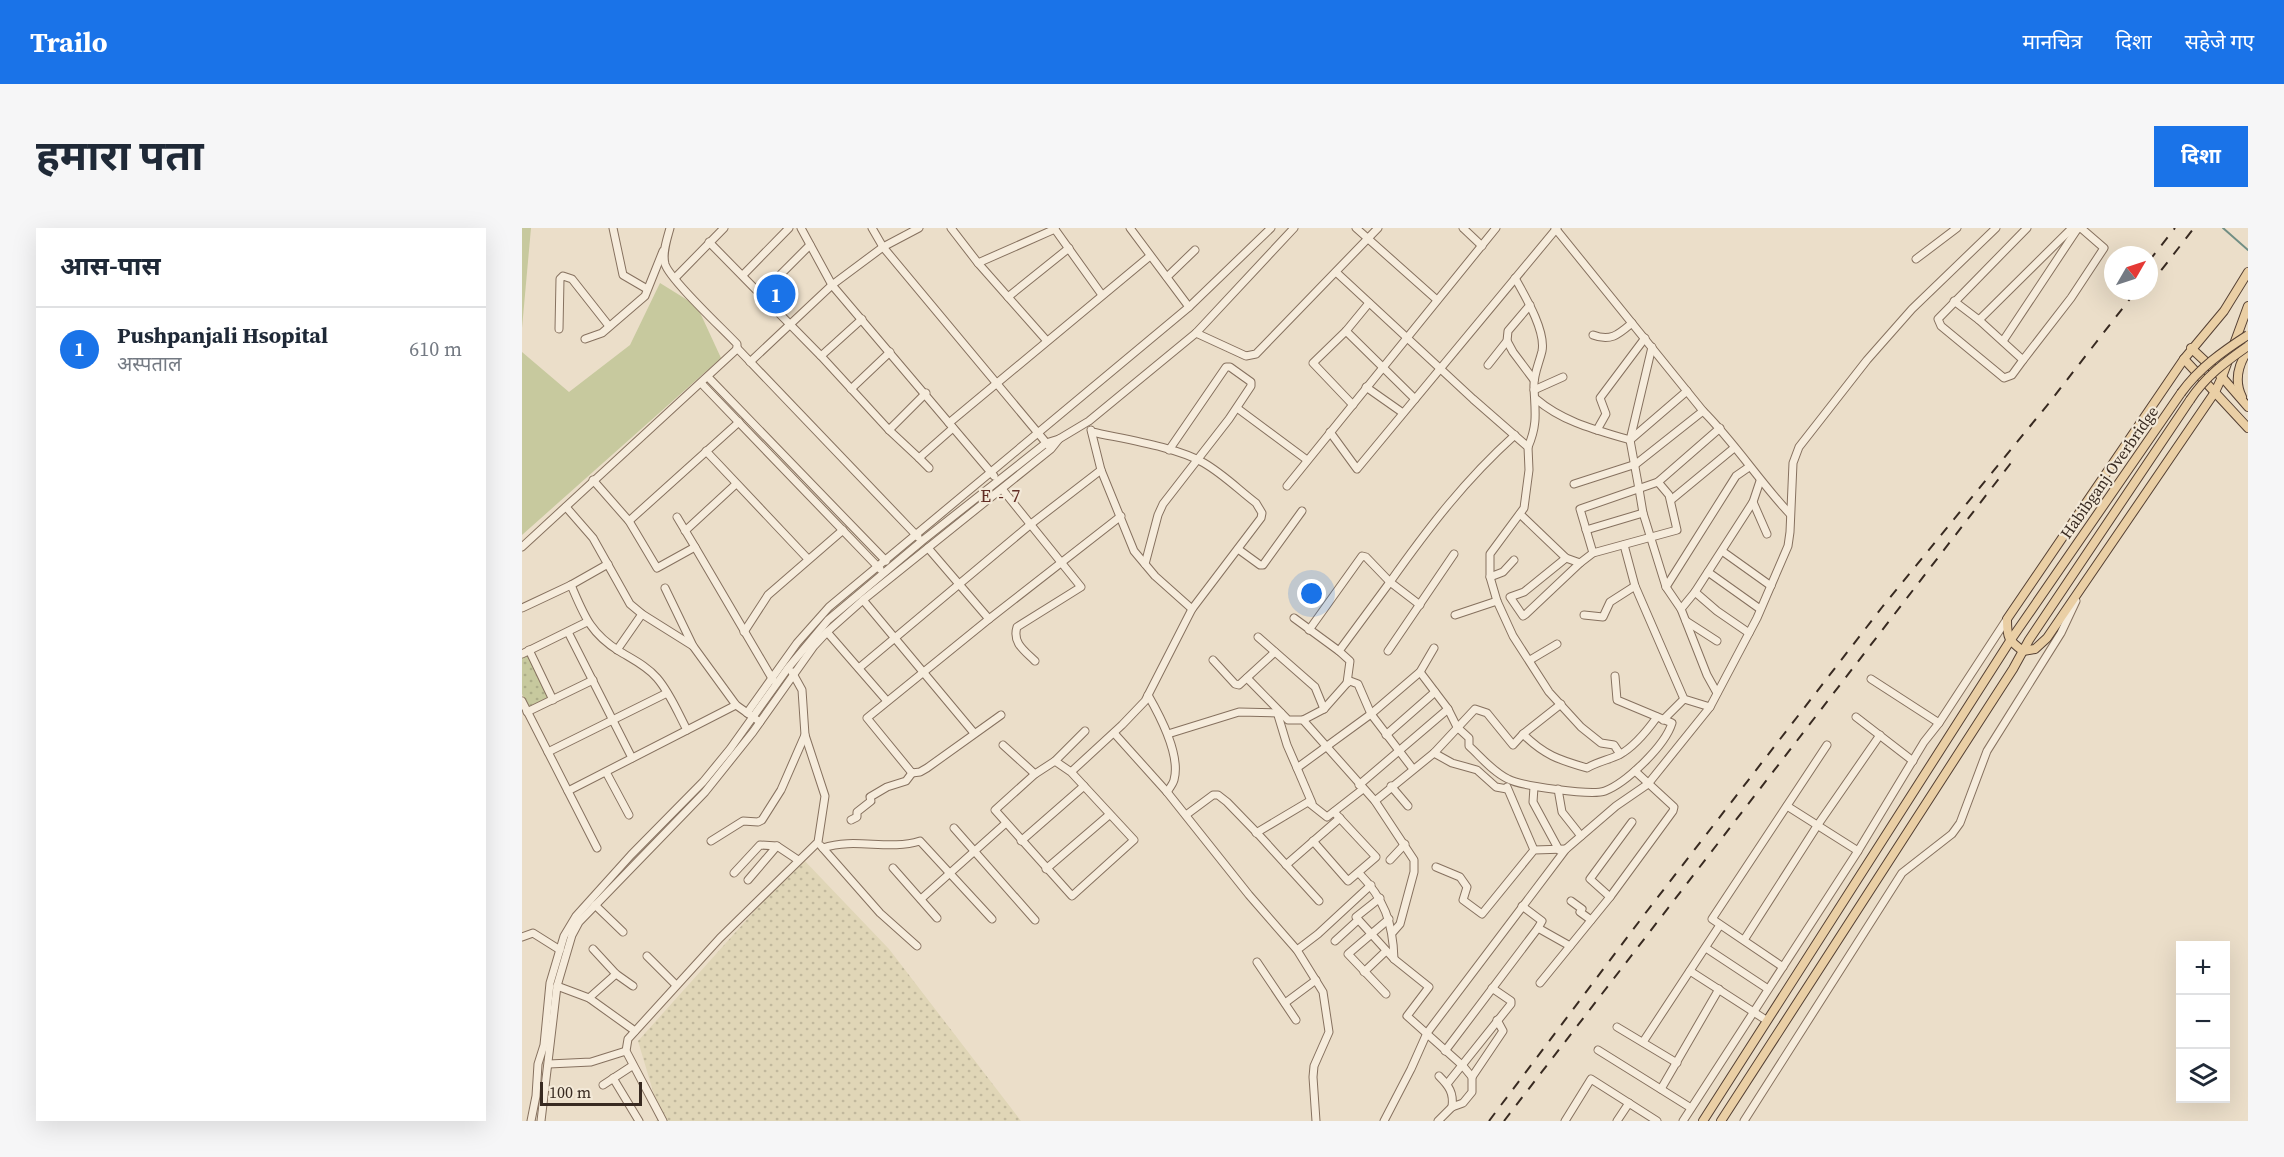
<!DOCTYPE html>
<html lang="hi">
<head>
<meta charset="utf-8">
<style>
	:root { --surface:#fff; --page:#f6f6f7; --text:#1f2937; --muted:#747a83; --line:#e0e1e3; --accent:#1a73e8 }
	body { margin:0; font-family:"Source Serif 4","Noto Sans Devanagari",serif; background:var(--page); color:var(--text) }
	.controls { position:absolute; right:18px; bottom:18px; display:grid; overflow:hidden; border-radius:0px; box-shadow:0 6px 24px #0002 }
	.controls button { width:54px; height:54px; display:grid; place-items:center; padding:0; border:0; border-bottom:2px solid var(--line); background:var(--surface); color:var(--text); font:30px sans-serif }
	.compass { position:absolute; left:1582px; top:18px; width:54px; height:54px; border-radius:50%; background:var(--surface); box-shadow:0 6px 24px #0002; rotate:51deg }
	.scale { position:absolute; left:18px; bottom:15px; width:102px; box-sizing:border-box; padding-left:6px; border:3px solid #382a21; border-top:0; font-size:16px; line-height:21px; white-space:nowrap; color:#382a21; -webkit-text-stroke:4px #f3e9d8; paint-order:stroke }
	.you { position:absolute; left:790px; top:366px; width:21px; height:21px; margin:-15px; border:4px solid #fff; border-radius:50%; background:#1a73e8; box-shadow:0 0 0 9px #1a73e833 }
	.badge { display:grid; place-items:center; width:39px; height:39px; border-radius:50%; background:var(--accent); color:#fff; font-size:20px; font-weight:700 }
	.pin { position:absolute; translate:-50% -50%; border:3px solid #fff; box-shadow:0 2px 6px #0006 }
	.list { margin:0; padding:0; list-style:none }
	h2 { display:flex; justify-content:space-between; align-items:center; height:78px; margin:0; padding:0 24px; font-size:26px }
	h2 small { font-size:20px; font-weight:400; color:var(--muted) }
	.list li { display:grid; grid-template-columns:39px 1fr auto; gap:18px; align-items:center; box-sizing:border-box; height:84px; padding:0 24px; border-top:2px solid var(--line) }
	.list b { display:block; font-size:22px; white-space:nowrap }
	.list p { margin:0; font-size:20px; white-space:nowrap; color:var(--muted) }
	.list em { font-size:20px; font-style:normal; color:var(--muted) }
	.icon { flex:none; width:33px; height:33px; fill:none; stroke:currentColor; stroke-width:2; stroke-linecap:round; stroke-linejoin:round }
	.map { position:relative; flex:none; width:1726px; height:893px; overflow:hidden; border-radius:0px }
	header { display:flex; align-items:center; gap:36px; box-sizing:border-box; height:84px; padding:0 30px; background:var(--accent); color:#fff }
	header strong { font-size:28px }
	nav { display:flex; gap:33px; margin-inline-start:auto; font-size:21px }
	.intro { display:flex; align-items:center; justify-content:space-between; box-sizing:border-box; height:144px; padding:0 36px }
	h1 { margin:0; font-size:42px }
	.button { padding:15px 27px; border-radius:0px; background:var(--accent); color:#fff; font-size:21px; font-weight:700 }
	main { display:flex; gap:36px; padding:0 36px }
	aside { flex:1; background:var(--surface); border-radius:0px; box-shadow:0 6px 24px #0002 }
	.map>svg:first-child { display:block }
	.farmland { fill:url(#farmland-dots) }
	.grass { fill:#c7c99e }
	.park { fill:url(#park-dots) }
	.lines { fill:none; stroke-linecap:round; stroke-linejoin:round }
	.stream { stroke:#718e84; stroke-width:2 }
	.minor-casing { stroke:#86715f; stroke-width:9 }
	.major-casing { stroke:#554033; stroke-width:10 }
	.minor { stroke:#f6ecdc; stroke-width:7 }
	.major { stroke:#eacfa5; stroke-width:8 }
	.rail { stroke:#382a21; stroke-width:2; stroke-dasharray:10 10; stroke-linecap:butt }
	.major-bridge-casing { stroke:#554033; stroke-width:10; stroke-linecap:butt }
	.major-bridge { stroke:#eacfa5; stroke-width:8 }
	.labels { text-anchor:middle; stroke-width:4.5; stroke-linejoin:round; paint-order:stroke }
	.street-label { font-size:16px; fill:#382a21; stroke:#f3e9d8 }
	.neighbourhood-label { font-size:18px; letter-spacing:1.5px; fill:#612c24; stroke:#f3e9d8 }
</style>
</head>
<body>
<header>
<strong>Trailo</strong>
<nav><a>मानचित्र</a><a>दिशा</a><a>सहेजे गए</a></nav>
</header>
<div class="intro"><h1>हमारा पता</h1><a class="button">दिशा</a></div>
<main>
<aside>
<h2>आस-पास<small></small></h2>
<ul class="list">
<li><span class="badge">1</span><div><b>Pushpanjali Hsopital</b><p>अस्पताल</p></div><em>610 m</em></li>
</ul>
</aside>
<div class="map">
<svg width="1726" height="893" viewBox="0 0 1726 893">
	<defs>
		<pattern id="farmland-dots" width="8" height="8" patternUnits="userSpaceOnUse" patternTransform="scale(1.5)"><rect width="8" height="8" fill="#e0d6b7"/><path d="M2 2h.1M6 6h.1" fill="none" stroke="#c1b89d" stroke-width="1.8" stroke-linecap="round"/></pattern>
		<pattern id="park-dots" width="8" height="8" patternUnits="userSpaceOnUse" patternTransform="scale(1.5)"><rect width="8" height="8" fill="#c7c99e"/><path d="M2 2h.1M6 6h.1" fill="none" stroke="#acad88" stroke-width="1.8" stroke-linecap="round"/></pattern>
	</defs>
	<rect width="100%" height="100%" fill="#ebdec9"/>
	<path class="farmland" d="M280,630L367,721L499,893H133L139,890L116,813Z"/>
	<g class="grass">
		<path d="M0,0H9L0,100Z"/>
		<path d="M138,55L175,78L199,130L0,307V124L47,164L108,117Z"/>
	</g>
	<path class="park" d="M6,426L27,469L6,479L0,466V429Z"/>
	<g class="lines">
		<path class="stream" d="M1701,0L1726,22"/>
		<defs>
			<g id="minor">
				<path d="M91,0L101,47L125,61"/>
				<path d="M279,0L310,57L472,248"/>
				<path d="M350,0L361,19L526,217"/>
				<path d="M429,0L456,35L525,113"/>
				<path d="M532,0L580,67"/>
				<path d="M608,0L667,79"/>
				<path d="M834,0L915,72"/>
				<path d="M941,0L960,18"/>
				<path d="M1033,0L1181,183C1213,215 1237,253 1268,286"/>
				<path d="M1556,1L1548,2L1457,92L1501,132L1549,70L1582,20L1559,0"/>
				<path d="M187,14L299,128L367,202L397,230L431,200"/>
				<path d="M1394,31L1435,0"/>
				<path d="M456,35L533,1"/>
				<path d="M814,44L951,171L1006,219L1007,242L1002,280L968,326V349L975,373L991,408L1027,464L1059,499L1079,515L1092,517L1098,526"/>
				<path d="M221,47L267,0"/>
				<path d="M645,49L673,22"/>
				<path d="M153,50L202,0"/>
				<path d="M993,50C1003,68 1024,103 1020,123C1017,136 1011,147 1012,160C1013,183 1016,196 1006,219"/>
				<path d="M239,66L288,17"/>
				<path d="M486,69L547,20"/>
				<path d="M1432,73L1457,92"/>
				<path d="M37,101L38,51L41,48L50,51L87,98"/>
				<path d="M824,103L893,171"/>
				<path d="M674,105L724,128L734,126L856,0"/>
				<path d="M1071,107C1089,114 1097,106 1110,95"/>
				<path d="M63,111L80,105L123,68L141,23"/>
				<path d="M985,113L991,124L1012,152"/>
				<path d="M1481,113L1556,0"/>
				<path d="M1130,119L1108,212L1117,261L1121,285L1144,359L1159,381L1185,447L1195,465"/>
				<path d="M215,120L396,309"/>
				<path d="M299,128L340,91"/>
				<path d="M1501,132L1490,147L1482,150L1419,98L1416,91L1505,0"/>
				<path d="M228,134L310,57L361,19L397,0"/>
				<path d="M966,137L985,113L986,103L1008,77"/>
				<path d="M186,149L364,333"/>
				<path d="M179,155L358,341"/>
				<path d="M844,159L881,185"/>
				<path d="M329,161L368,124"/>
				<path d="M1012,162L1041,149"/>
				<path d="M1014,171C1041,194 1074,202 1108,212L1165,163"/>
				<path d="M831,177L791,135L824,103L847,75"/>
				<path d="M715,180L785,232"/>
				<path d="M427,195L628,28"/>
				<path d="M367,202L404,165"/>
				<path d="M569,202L579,242L612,323L633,348L670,381"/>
				<path d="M1075,202L1084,186L1078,170L1123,110"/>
				<path d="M808,204L835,241L1035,0"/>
				<path d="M184,223L286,331"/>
				<path d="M397,230L407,240"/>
				<path d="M71,252L107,293L135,340L173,319L251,452"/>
				<path d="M1238,253L1231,274L1245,306"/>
				<path d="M1052,256L1114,236L1181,183"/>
				<path d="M765,258L974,0"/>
				<path d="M480,261L559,359L495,399C490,415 503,423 513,433"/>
				<path d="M1149,272L1212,220"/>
				<path d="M44,279L71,310L108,376L120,386L171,418"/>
				<path d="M998,286L1044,330L1058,335L1071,325L1155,302L1147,267L1136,254"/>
				<path d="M155,289L173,319"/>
				<path d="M107,293L217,194"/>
				<path d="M1064,302L1121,285"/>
				<path d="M163,303L214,256"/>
				<path d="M1102,317L1113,358L1162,471L1188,479"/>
				<path d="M0,319L215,121V116C201,101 148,52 143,36C140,25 145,11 148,0"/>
				<path d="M406,320L467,391"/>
				<path d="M716,321L738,337H741L780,283"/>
				<path d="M1200,323L1249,358"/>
				<path d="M1071,325L1058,281L1136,254L1198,200"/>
				<path d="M1044,330L1002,364L988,369L1001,388L1004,386L1058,335"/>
				<path d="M623,336L636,287L641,276L707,191L729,158V154L708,139H704L647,222"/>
				<path d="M1186,344L1238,381"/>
				<path d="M968,349L981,344L992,332"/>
				<path d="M49,357C62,387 68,405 97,423C110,431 125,438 135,450C148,465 156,485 165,502"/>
				<path d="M1144,359L1214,248L1227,239"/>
				<path d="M143,360L171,418L214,477L238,494"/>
				<path d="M1173,364L1195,383L1227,405"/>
				<path d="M341,372L452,505"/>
				<path d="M0,380L49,357L86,336"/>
				<path d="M1159,381L1173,364L1231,274"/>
				<path d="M933,387L975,373"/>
				<path d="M1062,387L1081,389L1088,374L1113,358"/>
				<path d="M772,390L817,423"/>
				<path d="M1164,393L1195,413"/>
				<path d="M787,402L840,328L844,329L868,354C907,299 943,252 993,207"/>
				<path d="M46,404L110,530"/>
				<path d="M222,404L246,367L321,302"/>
				<path d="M305,404L365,473"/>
				<path d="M736,409L793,459L802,481"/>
				<path d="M7,422L31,472"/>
				<path d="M95,422L120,386"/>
				<path d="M866,423L932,326"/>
				<path d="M0,426L65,394"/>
				<path d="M691,432L713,456L717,457L753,424"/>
				<path d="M1008,432L1035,416"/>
				<path d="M337,440L509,296L579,242"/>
				<path d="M898,444L926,481L935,499L947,510V518C959,529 971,544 986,551C999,558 1070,568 1083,563C1104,555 1143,518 1150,495L1095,472L1093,448"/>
				<path d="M725,450L766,492H781L853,573L892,632V644L878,696L871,704"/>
				<path d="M1349,451L1417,495"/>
				<path d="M825,455L828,433L817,423L868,354L898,377"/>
				<path d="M626,467C638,488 659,527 652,552C651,556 647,561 645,564"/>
				<path d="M0,473L75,620"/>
				<path d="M5,484L71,452"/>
				<path d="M755,484L765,517L775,540L849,486L898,444L912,420"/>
				<path d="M225,485L275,415L307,379L667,79L749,0"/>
				<path d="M479,487L405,540L398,544L390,545L345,490L467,391L599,288"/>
				<path d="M1334,489L1391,533"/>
				<path d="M781,492L802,481L825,455L828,453L836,456L849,486L891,541"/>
				<path d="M1141,492L1162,471"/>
				<path d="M592,505L645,564L727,667L775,722L801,764L807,804L792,838L791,849L794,893"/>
				<path d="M646,506L717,484L759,485"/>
				<path d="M1001,506C1022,527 1037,532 1065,540C1075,534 1086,532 1097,527C1112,519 1125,503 1135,489"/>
				<path d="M864,507L913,464"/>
				<path d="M481,517L513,546"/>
				<path d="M26,524L145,465"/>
				<path d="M912,525L930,535L955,542L974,559L985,561"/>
				<path d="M533,533L563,503"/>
				<path d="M775,540L790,575"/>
				<path d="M84,544L107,587"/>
				<path d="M549,544L612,612L550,668L473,582L513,546L533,533L549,544L600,497L623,473L670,381L739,290L740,285L734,275C717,262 701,246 682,235C655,219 601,211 570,204"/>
				<path d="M837,557L926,481"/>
				<path d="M869,558L886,578"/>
				<path d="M985,559L1012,622"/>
				<path d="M1012,559L1011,574L1037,622"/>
				<path d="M1036,561L1040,584L1059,608"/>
				<path d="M46,563L214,477"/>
				<path d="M853,573L912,525L953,481L965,485L991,517L1001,506L1039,476"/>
				<path d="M1265,578L1336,623"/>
				<path d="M664,587L691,567H696L705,574L737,607L797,673"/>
				<path d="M329,592L335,589V584L349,573L348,569L365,559L384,553L390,545"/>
				<path d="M432,600L513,692"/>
				<path d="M734,605L786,574L805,589L841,561"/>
				<path d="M189,613L221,593L236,594L240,592L259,562L283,507"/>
				<path d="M499,613L562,558"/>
				<path d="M791,613L826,653L854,629L812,584"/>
				<path d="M299,618L358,685L395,718"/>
				<path d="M301,620C333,609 366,623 398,613L470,691"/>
				<path d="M868,632L883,616"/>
				<path d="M764,637L818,590"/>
				<path d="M914,639L938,649L945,659L941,672L960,686L1012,622L1044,621"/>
				<path d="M371,640L415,690"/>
				<path d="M524,641L587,587"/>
				<path d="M212,645L238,617L255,618L276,632"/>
				<path d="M837,645C862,671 871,694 872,731"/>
				<path d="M226,652L255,618"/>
				<path d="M1088,669L1068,651L1110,594"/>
				<path d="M858,670L834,689L872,731L907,759L885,788L941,838L950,849V864L941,875L930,879L916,893"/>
				<path d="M399,671L484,595"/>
				<path d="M1049,673L1060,681L1058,684L1069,692"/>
				<path d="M73,677L101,704"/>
				<path d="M1000,678L1020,693L1016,700L1048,718"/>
				<path d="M0,709L11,705L38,722"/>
				<path d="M1222,712L1295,598L1358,507"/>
				<path d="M813,713L836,692"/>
				<path d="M1184,720L1246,761"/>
				<path d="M71,721L94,746L111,758"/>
				<path d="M775,722L796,706L849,657"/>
				<path d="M125,728L154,757"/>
				<path d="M735,734L774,792"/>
				<path d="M1261,739L1190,691L1305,517"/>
				<path d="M1168,743L1244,792"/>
				<path d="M842,744L864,723"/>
				<path d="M1018,755L1088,669L1151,583L1152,579L1113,543"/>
				<path d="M35,758L67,770L113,803"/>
				<path d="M864,766L826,726L867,691"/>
				<path d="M67,770L94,746"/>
				<path d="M763,775L794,752"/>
				<path d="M1095,799L1155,835"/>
				<path d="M1121,814L1198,697"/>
				<path d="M1076,822L1169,880"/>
				<path d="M923,823L1016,700"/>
				<path d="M27,836L69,834L104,823"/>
				<path d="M917,848C927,858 932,865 930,879"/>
				<path d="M950,849L981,803L975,792"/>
				<path d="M91,850L117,893"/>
				<path d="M925,856L989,776V773L970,760"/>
				<path d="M81,857L110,838"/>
				<path d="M1139,861L1197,761"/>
				<path d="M9,893L14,868L16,836L22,817L28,755L42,708L54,688L109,627L181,554L208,521L266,440L306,392L400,313L524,215L537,211L567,193L674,105L772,0"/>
				<path d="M19,893L35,758L50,707L57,694L183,564L231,504L292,418L305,404L341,372L529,221L537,211"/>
				<path d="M141,893L104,823L106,811L198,710L296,614L303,568L283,507L280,462L270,444"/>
				<path d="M862,893L889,841L905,805L1044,621L1094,578L1126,556L1188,479L1235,390L1266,318L1268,304L1271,235L1277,219L1345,132L1390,81L1474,0"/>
				<path d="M1043,893L1069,851L1135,893"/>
				<path d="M1095,893L1107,875"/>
				<path d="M1161,893L1336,623L1402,514L1417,495L1485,391"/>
				<path d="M1222,893L1380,645L1430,606L1438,595L1465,523L1539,405L1554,373"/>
			</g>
			<g id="major">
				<path d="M1726,44L1702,83L1662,131L1485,391C1485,410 1486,412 1501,423L1513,421L1525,410L1693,164L1700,149L1726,78"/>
				<path d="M1669,120L1700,149L1726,179"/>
				<path d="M1662,131L1726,200"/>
				<path d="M1720,169C1712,153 1716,137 1726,122"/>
				<path d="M1181,893L1488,413L1659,165"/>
				<path d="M1199,893L1491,441L1507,412L1668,172"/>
			</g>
		</defs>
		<use href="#minor" class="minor-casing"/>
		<use href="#major" class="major-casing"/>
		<use href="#minor" class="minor"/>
		<use href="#major" class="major"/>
		<g class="rail">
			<path d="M1627,33L1653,0"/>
			<path d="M1627,58L1672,0"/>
			<path d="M967,893L1122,687L1361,378L1527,175L1614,63"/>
			<path d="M982,893L1492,231"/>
		</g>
		<defs>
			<g id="major-bridge">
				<path d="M1659,165C1677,140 1701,123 1726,107"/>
				<path d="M1668,172C1683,149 1703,134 1726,118"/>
			</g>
		</defs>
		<use href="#major-bridge" class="major-bridge-casing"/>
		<use href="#major-bridge" class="major-bridge"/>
	</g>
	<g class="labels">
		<g class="street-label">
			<text transform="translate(1587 244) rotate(-55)" y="6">Habibganj Overbridge</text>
		</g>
		<g class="neighbourhood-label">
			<text x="479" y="274">E - 7</text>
		</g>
	</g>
</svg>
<div class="controls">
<button>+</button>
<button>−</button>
<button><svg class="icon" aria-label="layers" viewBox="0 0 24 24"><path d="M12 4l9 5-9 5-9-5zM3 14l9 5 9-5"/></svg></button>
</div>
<svg class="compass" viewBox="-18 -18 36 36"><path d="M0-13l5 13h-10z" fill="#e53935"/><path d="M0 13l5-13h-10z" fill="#747a83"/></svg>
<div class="scale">100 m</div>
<div class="you"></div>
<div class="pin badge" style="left:254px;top:66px">1</div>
</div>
</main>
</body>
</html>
